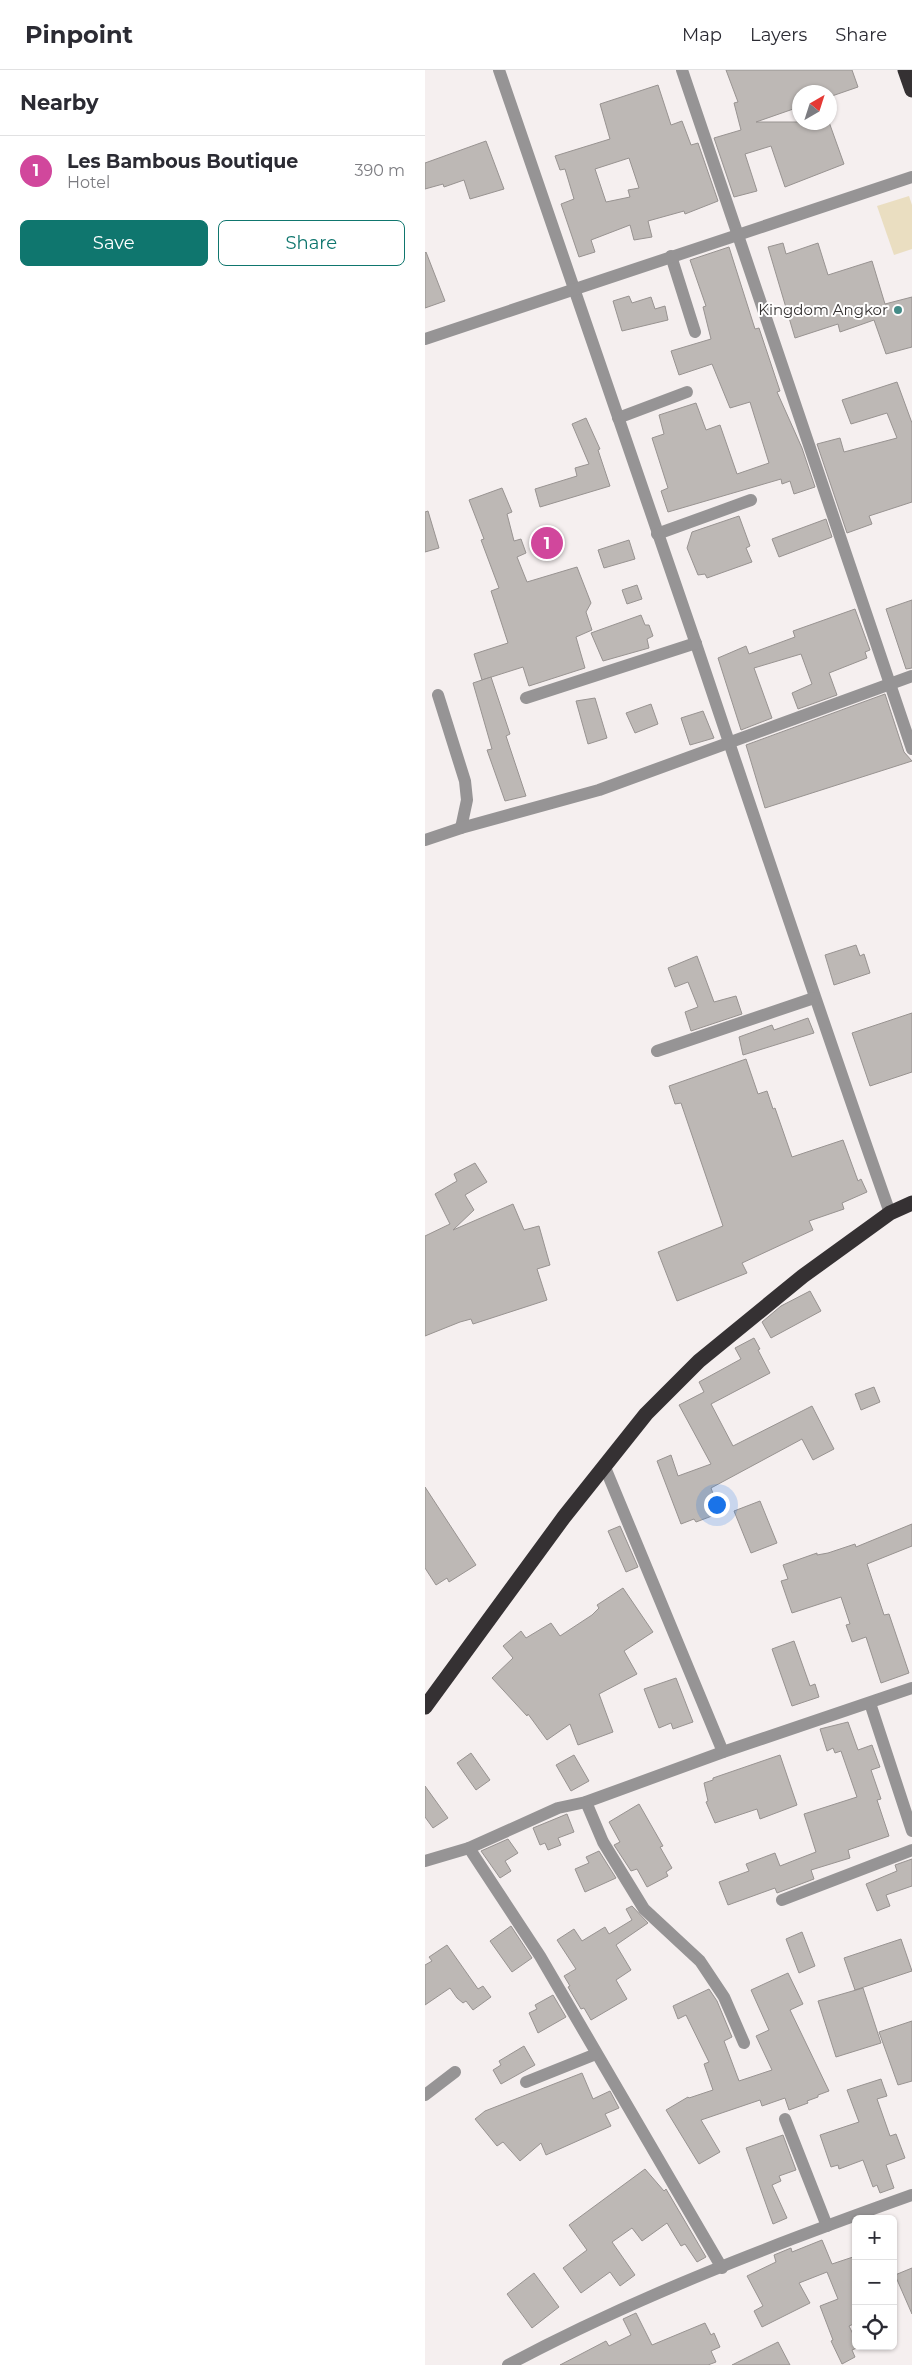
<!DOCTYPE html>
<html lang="en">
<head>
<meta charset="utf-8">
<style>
	:root { --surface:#fff; --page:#f7f7f7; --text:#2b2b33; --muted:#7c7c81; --line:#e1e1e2; --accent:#0f766e }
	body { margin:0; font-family:Montserrat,sans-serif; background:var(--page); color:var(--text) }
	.controls { position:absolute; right:15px; bottom:15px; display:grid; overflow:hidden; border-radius:8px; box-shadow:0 1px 4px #0004 }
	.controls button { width:45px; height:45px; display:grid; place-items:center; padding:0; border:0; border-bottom:1px solid var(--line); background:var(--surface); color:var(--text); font:25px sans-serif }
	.compass { position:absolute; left:367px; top:15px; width:45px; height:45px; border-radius:50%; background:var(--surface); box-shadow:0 1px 4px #0004; rotate:39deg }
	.you { position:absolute; left:291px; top:1434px; width:18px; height:18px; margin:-12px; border:4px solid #fff; border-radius:50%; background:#1a73e8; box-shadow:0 0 0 8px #1a73e833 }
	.badge { display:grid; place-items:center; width:32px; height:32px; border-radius:50%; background:var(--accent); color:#fff; font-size:16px; font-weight:700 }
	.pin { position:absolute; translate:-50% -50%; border:2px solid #fff; box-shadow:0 1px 5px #0006 }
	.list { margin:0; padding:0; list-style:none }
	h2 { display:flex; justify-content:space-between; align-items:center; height:65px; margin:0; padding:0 20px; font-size:21px }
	h2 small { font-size:16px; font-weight:400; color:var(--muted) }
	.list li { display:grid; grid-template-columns:32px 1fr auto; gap:15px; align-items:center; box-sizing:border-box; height:70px; padding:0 20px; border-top:1px solid var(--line) }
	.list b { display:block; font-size:19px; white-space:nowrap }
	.list p { margin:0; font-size:16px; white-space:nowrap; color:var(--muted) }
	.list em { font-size:16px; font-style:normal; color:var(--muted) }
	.actions { display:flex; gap:10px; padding:15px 20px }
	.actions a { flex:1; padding:11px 0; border:1px solid var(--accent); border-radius:8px; text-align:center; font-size:18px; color:var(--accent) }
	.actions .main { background:var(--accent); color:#fff }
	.icon { flex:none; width:28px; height:28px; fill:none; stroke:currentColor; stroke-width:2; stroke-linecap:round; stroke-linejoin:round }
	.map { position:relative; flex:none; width:487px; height:2295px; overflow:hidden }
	header { display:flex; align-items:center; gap:30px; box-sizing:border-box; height:70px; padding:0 25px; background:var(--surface); border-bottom:1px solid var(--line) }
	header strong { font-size:24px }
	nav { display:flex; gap:28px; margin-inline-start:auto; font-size:18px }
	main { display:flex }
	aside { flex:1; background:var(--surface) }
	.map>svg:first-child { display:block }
	.green { fill:#eadec1 }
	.building { fill:#bdb8b5; stroke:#989391; fill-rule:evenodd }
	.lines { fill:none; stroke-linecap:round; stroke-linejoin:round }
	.minor { stroke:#969495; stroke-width:12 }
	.highway { stroke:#353133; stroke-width:15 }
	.poi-dot { fill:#448b87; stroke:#fffefe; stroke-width:2 }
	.labels { text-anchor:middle; stroke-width:4; stroke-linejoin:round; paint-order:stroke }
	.poi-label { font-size:15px; fill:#373434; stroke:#fffefe; text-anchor:end }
</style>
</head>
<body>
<header>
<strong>Pinpoint</strong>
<nav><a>Map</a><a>Layers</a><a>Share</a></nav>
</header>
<main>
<aside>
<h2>Nearby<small></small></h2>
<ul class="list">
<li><span class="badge" style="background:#d1479c">1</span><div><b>Les Bambous Boutique</b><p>Hotel</p></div><em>390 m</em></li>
</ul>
<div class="actions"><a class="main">Save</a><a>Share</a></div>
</aside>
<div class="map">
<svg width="487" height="2295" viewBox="0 0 487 2295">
	<rect width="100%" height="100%" fill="#f5efef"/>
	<path class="green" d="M484,126L487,135V179L469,185L452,136Z"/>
	<g class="building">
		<path d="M301,0H427L433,17L404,27V22H374V37L331,52H404L419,94L360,117L346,76L320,84L332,121L309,127L289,68L316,60L309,33L313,32Z"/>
		<path d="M233,15L246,55L257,51L266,75L273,73L293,131L260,144L259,141L223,151L227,167L209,170L205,155L166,170L170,182L154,187L136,134L149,129L140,99L135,100L130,86L185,69L175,34ZM204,88L214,118L203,120L205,127L181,132L170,99Z"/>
		<path d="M61,71L79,119L45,129L39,110L19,117L18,114L0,119V93Z"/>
		<path d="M358,173L361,184L393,173L403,205L447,191L460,234L487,227V277L461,284L449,250L415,262L413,254L370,268L343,177Z"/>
		<path d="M304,177L330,259L334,258L355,321L352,322L377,378L390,417L369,424L365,411L357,414L356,409L243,442L236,421L243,418L227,368L239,364L234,345L271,333L281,360L295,355L312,404L344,393L325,332L305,338L287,294L254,305L246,281L286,269L278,237L281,236L265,190Z"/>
		<path d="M1,182L20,231L0,238V183Z"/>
		<path d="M204,226L207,233L226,227L230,239L240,236L243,250L197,261L188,231Z"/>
		<path d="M472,312L487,353V432L444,446L447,454L422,463L392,374L415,368L419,382L472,368L462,343L426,354L417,330Z"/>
		<path d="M161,348L175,379L173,380L185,416L115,437L110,419L152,406L150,398L164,394L147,354Z"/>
		<path d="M77,418L87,442L82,444L89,471L96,469L101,483L92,487L102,512L152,497L166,533L161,542L167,560L151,567L160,598L104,616L98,597L57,610L49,584L83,573L66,521L74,518L56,470L59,469L44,430Z"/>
		<path d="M3,441L14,478L0,482V442Z"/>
		<path d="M314,446L325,476L321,478L327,492L282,508L280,504L273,505L262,478L267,462Z"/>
		<path d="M401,449L407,467L354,487L347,469Z"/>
		<path d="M204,470L210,489L179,498L173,480Z"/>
		<path d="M212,515L217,529L202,534L197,520Z"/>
		<path d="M487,530V598L481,599L461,539Z"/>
		<path d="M430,539L445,580L440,582L442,588L404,603L412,625L373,639L367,623L387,614L376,584L329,598L347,648L316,660L293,588L321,576L324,584L370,567L368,561Z"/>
		<path d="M216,545L220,555H224L228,566L222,569L224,578L178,591L166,563Z"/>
		<path d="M66,607L85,664L81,666L101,726L80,731L62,680L67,679L48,613Z"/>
		<path d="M460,624L479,682L487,691L340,738L321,675Z"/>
		<path d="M170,628L182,668L163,674L151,631Z"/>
		<path d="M226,634L233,654L210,663L201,643Z"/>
		<path d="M278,641L289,668L265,675L256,648Z"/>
		<path d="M431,875L435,886L439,884L445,903L409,915L400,885Z"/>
		<path d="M272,886L289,932L311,926L317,944L266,961L260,942L273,937L263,912L250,917L243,898Z"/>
		<path d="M487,943V1002L445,1016L427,963Z"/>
		<path d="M383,948L389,963L318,985L314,967L347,955L349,960Z"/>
		<path d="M321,989L333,1024L342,1021L348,1039L350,1038L367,1087L418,1070L433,1111L436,1109L442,1122L417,1133L419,1139L384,1151L388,1160L317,1193L322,1203L252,1231L233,1182L298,1156L256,1033L250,1034L244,1016Z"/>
		<path d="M50,1093L62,1112L40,1125L49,1140L28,1160L88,1134L99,1160L114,1156L125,1195L112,1199L122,1230L48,1254L46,1249L35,1252L0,1266V1166L25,1154L10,1124L32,1111L29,1104Z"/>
		<path d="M385,1221L396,1241L346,1268L337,1252L356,1236Z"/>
		<path d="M329,1268L335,1279L333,1280L345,1303L286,1334L308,1376L387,1336L409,1379L388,1390L377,1369L286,1418L295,1443L271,1452L269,1449L256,1454L232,1391L246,1385L253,1406L286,1394L254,1335L279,1322L274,1312L316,1289L310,1278Z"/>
		<path d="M449,1317L455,1332L436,1340L430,1324Z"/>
		<path d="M0,1417L51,1495L24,1512L22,1508L11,1515L0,1498Z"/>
		<path d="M335,1431L352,1473L326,1483L309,1441Z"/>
		<path d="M487,1454V1476L442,1494L459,1545L464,1544L484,1603L456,1613L441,1567L427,1572L421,1555L425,1554L416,1527L367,1543L356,1511L363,1509L358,1495L392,1483V1485L403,1483L430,1474L431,1477Z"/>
		<path d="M195,1456L213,1497L201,1502L183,1461Z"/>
		<path d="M198,1518L228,1562L199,1581L212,1604L174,1624L188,1662L153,1675L145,1654L122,1670L103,1644L102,1646L67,1608L88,1588L78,1576L96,1561L101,1568L126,1553L135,1566L167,1545L174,1538L172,1535Z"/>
		<path d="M369,1571L385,1616L390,1614L394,1627L367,1636L347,1579Z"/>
		<path d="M251,1608L268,1652L248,1659L246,1653L234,1658L219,1619Z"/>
		<path d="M423,1652L433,1680L447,1675L455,1697L446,1700L456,1729L452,1730L464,1766L423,1780L425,1788L386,1800L389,1809L352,1823L350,1818L303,1835L294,1812L324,1801L321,1794L350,1783L355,1796L391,1782L379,1744L432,1727L416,1681L410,1683L408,1678L402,1681L395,1659Z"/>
		<path d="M46,1683L65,1710L51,1720L32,1693Z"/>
		<path d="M149,1685L164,1711L146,1721L131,1695Z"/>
		<path d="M355,1685L372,1735L335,1749L332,1739L290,1753L281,1732L283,1731L279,1713L288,1710V1708Z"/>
		<path d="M0,1716L23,1748L8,1758L0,1747Z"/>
		<path d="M214,1734L238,1776L235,1777L247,1798L241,1802L243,1806L222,1817L212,1799L206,1801L189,1775L195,1772L184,1752Z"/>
		<path d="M142,1744L149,1762L133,1768L136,1775L123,1780L120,1773L115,1775L108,1758Z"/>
		<path d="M83,1769L93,1783L80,1791L86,1801L75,1808L56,1781Z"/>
		<path d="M174,1781L191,1808L160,1822L150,1799L164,1793L161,1787Z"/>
		<path d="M487,1789V1816L461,1825L465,1836L452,1841L441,1814L472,1801L470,1795Z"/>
		<path d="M207,1836L223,1853L191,1875L206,1900L191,1910L202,1929L166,1950L159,1938L156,1939L143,1917L145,1916L139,1906L151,1899L132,1870L149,1859L157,1871L180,1857L184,1864L207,1850L201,1839Z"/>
		<path d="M86,1856L107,1888L87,1902L65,1871Z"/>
		<path d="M377,1862L390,1896L374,1903L361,1869Z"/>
		<path d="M476,1869L487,1901L430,1920L419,1888Z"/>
		<path d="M22,1875L53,1919L58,1916L66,1927L48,1940L41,1931L38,1933L32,1928L25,1918L0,1935V1895L7,1891L4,1887Z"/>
		<path d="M363,1903L378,1934L365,1940L404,2021L393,2025V2027L382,2031L383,2033L364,2040L360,2028L337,2036L335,2030L276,2050L295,2082L274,2094L241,2040L263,2027L264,2028L288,2020L279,1994L284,1992L261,1945L253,1949L248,1936L284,1919L292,1931L307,1967L299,1971L314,2011L347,2000L331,1966L344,1960L326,1920Z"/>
		<path d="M438,1918L456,1973L411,1987L393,1931Z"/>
		<path d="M128,1925L141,1947L113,1963L104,1943L112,1939L110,1935Z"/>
		<path d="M487,1951V2011L473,2015L454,1962Z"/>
		<path d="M99,1976L110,1995L76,2014L68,2000L76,1995L74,1991Z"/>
		<path d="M157,2003L168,2029L185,2021L194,2038L180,2044L186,2056L121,2085L116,2073L95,2091L78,2072L72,2076L50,2049L60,2041Z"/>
		<path d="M456,2009L462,2026L452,2029L465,2066L471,2064L480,2088L461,2095L469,2118L455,2123L452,2115L448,2117L438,2090L414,2099L413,2095L406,2097L395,2065L434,2052L422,2020Z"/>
		<path d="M358,2065L371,2100L354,2106L356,2111L347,2115L362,2148L348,2154L321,2078Z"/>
		<path d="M220,2099L239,2121L241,2119L281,2187L272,2192L260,2174L256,2176L242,2153L217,2171L207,2158L187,2172L210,2205L195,2216L185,2202L156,2223L138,2198L162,2180L144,2155Z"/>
		<path d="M397,2170L407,2194L431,2186V2253L424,2256L431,2270V2276L434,2277L427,2280L430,2287L417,2294L406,2271L408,2270L395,2236L413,2229L402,2202L374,2213L385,2233L337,2257L329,2241L338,2236L322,2206L351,2192L349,2185L366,2178L367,2182Z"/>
		<path d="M487,2198V2244L470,2205Z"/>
		<path d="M109,2203L134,2237L107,2258L82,2224Z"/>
		<path d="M211,2243L227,2275L280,2253L286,2265L289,2263L295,2277L286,2281L291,2292L283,2295H135L181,2271L184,2276L206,2265L198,2249Z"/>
		<path d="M353,2272L365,2295H307Z"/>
	</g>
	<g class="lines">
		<g class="minor">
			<path d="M74,0C138,192 207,382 271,574C335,764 398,954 465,1143"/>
			<path d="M257,0L487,679"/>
			<path d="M246,186L270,262"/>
			<path d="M0,269L487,107"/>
			<path d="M193,348L262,322"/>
			<path d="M232,464L326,430"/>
			<path d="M13,625L40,711L42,730L36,758"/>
			<path d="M101,628L271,573"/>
			<path d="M0,770L36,758L174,720L487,606"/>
			<path d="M232,981L389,928"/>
			<path d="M179,1395L298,1682"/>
			<path d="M445,1633L487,1761"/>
			<path d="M161,1732L178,1772L219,1839L275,1891L299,1927L319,1973"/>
			<path d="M44,1778L115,1886L297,2198"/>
			<path d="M0,1791L44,1778L133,1738L161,1732L298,1682L487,1618"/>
			<path d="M357,1830L487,1780"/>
			<path d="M101,2012L171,1984"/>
			<path d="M0,2025L30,2002"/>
			<path d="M360,2049L402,2156"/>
			<path d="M83,2295C212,2226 350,2174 487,2125"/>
		</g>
		<g class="highway">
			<path d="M480,0L487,20"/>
			<path d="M0,1637L139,1447L221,1344L274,1291L378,1206L465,1143L487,1133"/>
		</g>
	</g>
	<circle class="poi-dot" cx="473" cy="240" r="5"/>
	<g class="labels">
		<g class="poi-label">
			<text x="463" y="245">Kingdom Angkor</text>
		</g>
	</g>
</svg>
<div class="controls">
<button>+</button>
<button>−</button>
<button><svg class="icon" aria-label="locate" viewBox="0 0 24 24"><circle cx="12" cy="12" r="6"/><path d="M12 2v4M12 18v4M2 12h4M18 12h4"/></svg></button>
</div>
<svg class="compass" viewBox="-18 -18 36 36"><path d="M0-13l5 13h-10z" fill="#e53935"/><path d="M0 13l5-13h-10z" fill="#7c7c81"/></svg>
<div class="you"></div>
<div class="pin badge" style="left:122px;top:473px;background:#d1479c">1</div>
</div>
</main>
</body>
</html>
